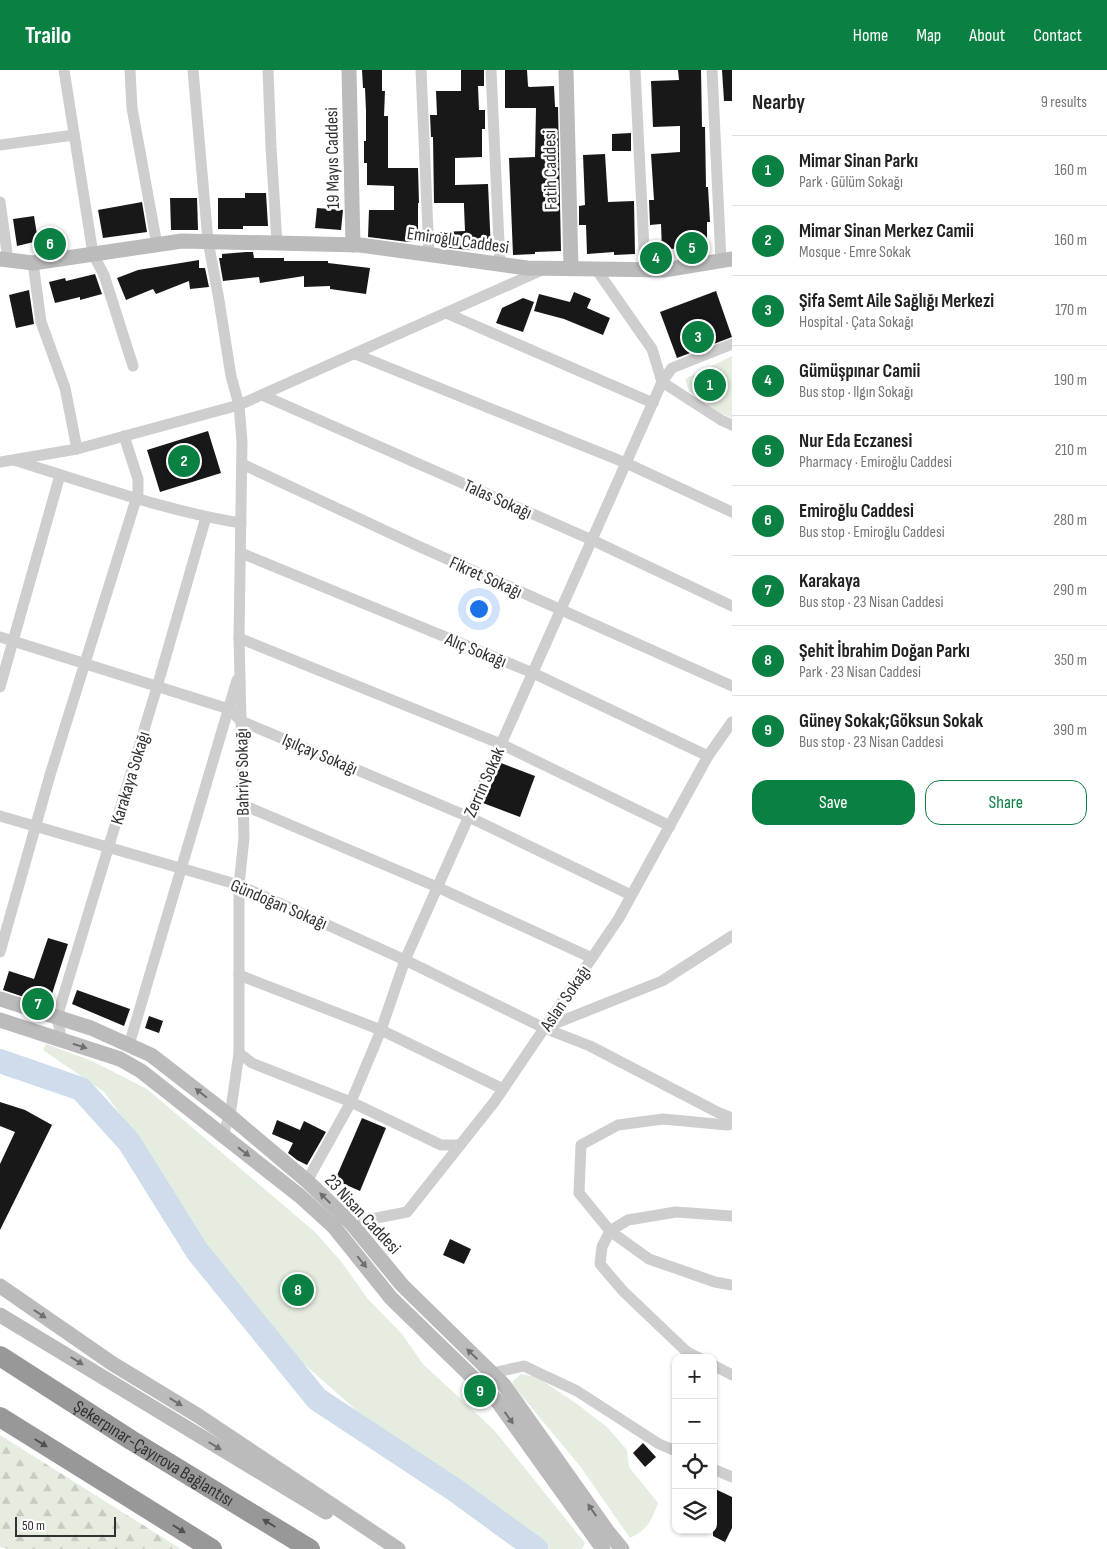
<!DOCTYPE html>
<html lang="en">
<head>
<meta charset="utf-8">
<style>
	:root { --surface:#fff; --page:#f2f2f2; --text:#222; --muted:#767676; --line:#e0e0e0; --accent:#0b8043 }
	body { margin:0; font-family:"Sofia Sans Condensed",sans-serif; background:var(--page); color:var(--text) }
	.controls { position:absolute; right:15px; bottom:15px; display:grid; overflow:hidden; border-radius:10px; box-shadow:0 1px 4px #0004 }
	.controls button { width:45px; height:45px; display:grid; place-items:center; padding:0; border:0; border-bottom:1px solid var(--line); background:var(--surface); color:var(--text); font:25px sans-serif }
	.scale { position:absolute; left:15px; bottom:12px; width:101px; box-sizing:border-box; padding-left:5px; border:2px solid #313131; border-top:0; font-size:14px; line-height:18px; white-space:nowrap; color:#313131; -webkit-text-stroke:4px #fff; paint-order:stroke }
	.you { position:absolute; left:478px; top:538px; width:18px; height:18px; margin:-12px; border:4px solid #fff; border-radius:50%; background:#1a73e8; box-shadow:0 0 0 8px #1a73e833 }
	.badge { display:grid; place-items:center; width:32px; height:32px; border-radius:50%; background:var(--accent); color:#fff; font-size:16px; font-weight:700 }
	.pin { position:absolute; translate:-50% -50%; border:2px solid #fff; box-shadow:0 1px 5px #0006 }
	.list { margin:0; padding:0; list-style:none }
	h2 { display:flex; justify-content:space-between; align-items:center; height:65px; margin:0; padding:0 20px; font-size:21px }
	h2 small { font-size:16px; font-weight:400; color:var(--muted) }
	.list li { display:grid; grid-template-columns:32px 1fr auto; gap:15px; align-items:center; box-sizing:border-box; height:70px; padding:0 20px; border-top:1px solid var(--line) }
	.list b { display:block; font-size:19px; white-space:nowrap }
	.list p { margin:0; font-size:16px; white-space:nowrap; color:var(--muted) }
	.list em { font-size:16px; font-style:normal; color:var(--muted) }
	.actions { display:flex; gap:10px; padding:15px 20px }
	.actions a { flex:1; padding:11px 0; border:1px solid var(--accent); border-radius:15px; text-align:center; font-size:18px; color:var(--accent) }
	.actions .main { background:var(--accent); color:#fff }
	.icon { flex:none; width:28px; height:28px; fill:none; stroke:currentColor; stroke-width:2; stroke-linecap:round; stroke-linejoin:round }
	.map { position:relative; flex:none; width:732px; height:1479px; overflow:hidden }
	header { display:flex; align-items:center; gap:30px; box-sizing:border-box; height:70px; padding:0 25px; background:var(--accent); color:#fff }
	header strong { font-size:24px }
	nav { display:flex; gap:28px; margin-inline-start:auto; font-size:18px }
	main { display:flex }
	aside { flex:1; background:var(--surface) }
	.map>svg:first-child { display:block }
	.green { fill:#e5ede0 }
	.forest { fill:url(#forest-firs) }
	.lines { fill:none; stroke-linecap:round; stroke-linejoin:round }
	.river { stroke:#cedceb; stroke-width:24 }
	.building { fill:#181818 }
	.street { stroke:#cecece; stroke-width:11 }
	.secondary { stroke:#bbb; stroke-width:15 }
	.highway { stroke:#989898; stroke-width:20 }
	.oneway { fill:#6f6f6f }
	.oneway2 { fill:#505050 }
	.labels { text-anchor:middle; stroke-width:5; stroke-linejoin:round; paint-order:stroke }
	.street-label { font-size:18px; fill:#313131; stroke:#fff }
</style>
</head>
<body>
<header>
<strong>Trailo</strong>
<nav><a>Home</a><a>Map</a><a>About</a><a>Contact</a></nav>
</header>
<main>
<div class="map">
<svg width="732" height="1479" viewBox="0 0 732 1479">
	<defs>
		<pattern id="forest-firs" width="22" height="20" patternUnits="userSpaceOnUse" patternTransform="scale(1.25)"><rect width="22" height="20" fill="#e5ede0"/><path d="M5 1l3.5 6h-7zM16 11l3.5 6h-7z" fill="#c5ccc1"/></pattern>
	</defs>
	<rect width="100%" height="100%" fill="#fff"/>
	<g class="green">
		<path d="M732,286V348L718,342L689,321L685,309Z"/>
		<path d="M46,974L92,991L147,1019L315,1162L340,1190L368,1229L402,1264L423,1294L495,1361L585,1473L582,1479H549L488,1434L390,1370L296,1287L227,1211L167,1125L133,1062L104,1022L43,980Z"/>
		<path d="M521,1304L537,1307L577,1334L607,1357L627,1380L629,1397L658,1433C651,1452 648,1459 630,1468L580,1396L516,1319L512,1312Z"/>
	</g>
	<path class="forest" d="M0,1365L181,1479H8L0,1477Z"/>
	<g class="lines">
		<path class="river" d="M0,991L81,1019L129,1072L197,1181L317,1329L455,1420L536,1479"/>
	</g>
	<g class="building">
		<path d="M362,0H382V21H385L384,46H388V98H418L419,133H418V172H408L368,167L369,140H394V116L367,115V93H364V71H366V41L365,18H363Z"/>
		<path d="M461,0H484V16H478L479,40H485V59H482V87L455,88V115L488,114L491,181H479L440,177V162L465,161L464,136V133H434L433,67H431L430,45H437L436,21H461Z"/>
		<path d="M505,0H527L528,16L529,17L554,16L555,37H558L561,181L535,182V184L513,185L509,88L535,87L536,38H505Z"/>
		<path d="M678,0H701L702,57H705L706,117H708L710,152H707V175L662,180L661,154L650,155L649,130H654L651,84L680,82V56L653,57L651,11L679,10Z"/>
		<path d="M722,0H732V31H724Z"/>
		<path d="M631,63V81H612V64Z"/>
		<path d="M605,84L608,132L634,131L635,184L614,185V182L587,184L586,155H579V136L585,135L583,85Z"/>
		<path d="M245,123H266L268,156H243V159H218V128H245Z"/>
		<path d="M170,128H197L198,160H171Z"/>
		<path d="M142,132L147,162L103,168L98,140Z"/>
		<path d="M317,138L343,140L341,160L315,158Z"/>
		<path d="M34,146L38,171L17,176L13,149Z"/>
		<path d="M246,182H253L254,188H284V191H328V193L370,198L366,224L330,219V216L304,217V206L260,213L259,207L223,211L219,188H222V184Z"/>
		<path d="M199,190V198H205L209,217L190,219L189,211L156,224L153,219L126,230L117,208L138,200Z"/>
		<path d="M95,204L102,224L80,230V227L55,233L49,212L65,208L66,211Z"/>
		<path d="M29,220L34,254L16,258L9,225Z"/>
		<path d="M716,221L732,267L677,288L660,242Z"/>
		<path d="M574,222L591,229L587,238L610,248L603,265L564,249L534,241L539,224L570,232Z"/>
		<path d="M523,228L534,232L523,262L496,253L502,238Z"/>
		<path d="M208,361L221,403L160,422L147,380Z"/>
		<path d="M501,693L535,706L520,747L483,733Z"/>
		<path d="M48,868L68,874L51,927L30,920L27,928L3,920L9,901L34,909Z"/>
		<path d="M77,920L130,939L124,956L72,934Z"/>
		<path d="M149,946L163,951L159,963L145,958Z"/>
		<path d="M0,1032L25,1040L52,1055L0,1160V1094L15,1062L0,1056Z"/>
		<path d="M362,1048L386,1058L360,1121L335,1110Z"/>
		<path d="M277,1050L300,1060L304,1051L326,1062L307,1095L297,1090L288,1083L293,1073L272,1064Z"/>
		<path d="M450,1169L471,1179L464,1194L443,1185Z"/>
		<path d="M643,1373L656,1387L645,1397L633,1383Z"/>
		<path d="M713,1418L732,1427V1458L725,1472L713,1466Z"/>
	</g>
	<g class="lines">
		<g class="street">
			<path d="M64,0L93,184L104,205L133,296"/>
			<path d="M130,0L132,38L157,175"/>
			<path d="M193,0L208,171L219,230L231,306L239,335L242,372L239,568L244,768L239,815V983L230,1046L222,1065"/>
			<path d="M268,0L271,77L277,173"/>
			<path d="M421,0L429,185"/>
			<path d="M491,0L500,194"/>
			<path d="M635,0L645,199"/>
			<path d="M712,0L721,191"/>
			<path d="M0,75L74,65"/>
			<path d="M0,132L8,190"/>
			<path d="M33,193L41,252L65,318L77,379"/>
			<path d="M596,199L652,279L662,312"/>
			<path d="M446,243L653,333"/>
			<path d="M355,284L626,393L732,442"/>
			<path d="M662,312L721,350L732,355"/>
			<path d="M262,325L592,470L732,536"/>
			<path d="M14,390C88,413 165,441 241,453"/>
			<path d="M0,392L77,379L239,335L542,200"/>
			<path d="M242,394L418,476L732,616"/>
			<path d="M241,483L533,603L708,686"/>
			<path d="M0,567L229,639L241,651L469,747L631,825"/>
			<path d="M239,568L501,674L670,756"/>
			<path d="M0,617L60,405"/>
			<path d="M243,735L437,817L592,888"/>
			<path d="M0,746L239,815L405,890L544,958L590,976L719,1043L732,1048"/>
			<path d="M0,882L50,705L138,423V409L124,366"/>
			<path d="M239,905L381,960L503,1019"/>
			<path d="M544,958L662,911L732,866"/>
			<path d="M57,968L60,961L57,947L157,617L206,447"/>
			<path d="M129,975L237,610"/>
			<path d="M239,983L252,993L351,1032L441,1075H460"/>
			<path d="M732,1054L727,1055L663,1049L618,1055L581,1075L579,1123L610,1161L649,1189L715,1212L732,1215"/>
			<path d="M307,1111L351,1032L381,960L405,890L662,312L672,298L732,274"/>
			<path d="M351,1153L407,1142L495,1031L619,848L708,686L732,652"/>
			<path d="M610,1161L602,1177L600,1194L623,1221L687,1282L699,1288"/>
			<path d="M610,1161L628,1150L676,1142L732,1146"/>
			<path d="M713,1295L732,1305"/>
			<path d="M487,1306L492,1303L524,1296L577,1321L659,1374L676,1381"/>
			<path d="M713,1399L732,1407"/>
		</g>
		<g class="secondary">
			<path d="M349,0L353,175"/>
			<path d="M566,0L571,198"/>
			<path d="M0,189L33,193L182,171L360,175L527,198L664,200L732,189"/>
			<path d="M0,929L91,958L151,985L230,1046L307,1111L351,1153L402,1215L504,1315L608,1462L622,1479"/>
			<path d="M0,950L120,989L141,1001L300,1126L334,1157L391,1228L498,1332L603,1479"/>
			<path d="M0,1216L113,1294L197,1345L398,1479"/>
			<path d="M0,1245L326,1442"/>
		</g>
		<g class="highway">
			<path id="s1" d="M0,1286L131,1370L310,1479"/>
			<path d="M0,1347L212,1479"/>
		</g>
	</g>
	<defs><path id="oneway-solid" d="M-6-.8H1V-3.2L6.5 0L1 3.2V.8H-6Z" transform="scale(1.25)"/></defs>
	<g class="oneway">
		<use href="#oneway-solid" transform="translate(80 976) rotate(18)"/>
		<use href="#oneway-solid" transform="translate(201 1023) rotate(-142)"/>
		<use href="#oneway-solid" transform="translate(244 1082) rotate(38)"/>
		<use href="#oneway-solid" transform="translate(325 1128) rotate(-136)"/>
		<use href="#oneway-solid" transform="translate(362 1192) rotate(51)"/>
		<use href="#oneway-solid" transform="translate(40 1244) rotate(34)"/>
		<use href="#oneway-solid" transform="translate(472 1284) rotate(-136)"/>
		<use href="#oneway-solid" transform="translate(77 1291) rotate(32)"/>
		<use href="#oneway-solid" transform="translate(176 1332) rotate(31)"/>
		<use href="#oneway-solid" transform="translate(509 1348) rotate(54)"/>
		<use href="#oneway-solid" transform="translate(215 1376) rotate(32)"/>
		<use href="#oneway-solid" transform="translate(592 1440) rotate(-125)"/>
	</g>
	<g class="oneway2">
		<use href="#oneway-solid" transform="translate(41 1373) rotate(32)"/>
		<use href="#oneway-solid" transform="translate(269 1453) rotate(-148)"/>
		<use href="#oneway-solid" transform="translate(179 1459) rotate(32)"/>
	</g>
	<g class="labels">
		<g class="street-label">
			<text transform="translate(332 88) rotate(-91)" y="6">19 Mayıs Caddesi</text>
			<text transform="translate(550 100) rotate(-91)" y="6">Fatih Caddesi</text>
			<text transform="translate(458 170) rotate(8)" y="6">Emiroğlu Caddesi</text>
			<text transform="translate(498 429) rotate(24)" y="6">Talas Sokağı</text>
			<text transform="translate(486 507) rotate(24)" y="6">Fikret Sokağı</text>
			<text transform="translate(476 580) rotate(22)" y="6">Alıç Sokağı</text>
			<text transform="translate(320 684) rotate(23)" y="6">Işılçay Sokağı</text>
			<text transform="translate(242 702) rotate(-91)" y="6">Bahriye Sokağı</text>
			<text transform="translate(130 708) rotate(-73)" y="6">Karakaya Sokağı</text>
			<text transform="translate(484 712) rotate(-66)" y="6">Zerrin Sokak</text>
			<text transform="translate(279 834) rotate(23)" y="6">Gündoğan Sokağı</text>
			<text transform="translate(565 928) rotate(-56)" y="6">Aslan Sokağı</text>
			<text transform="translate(363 1144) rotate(47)" y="6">23 Nisan Caddesi</text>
			<text dy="6" stroke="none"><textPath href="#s1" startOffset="182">Şekerpınar-Çayırova Bağlantısı</textPath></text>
		</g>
	</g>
</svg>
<div class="controls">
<button>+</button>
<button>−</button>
<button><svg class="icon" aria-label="locate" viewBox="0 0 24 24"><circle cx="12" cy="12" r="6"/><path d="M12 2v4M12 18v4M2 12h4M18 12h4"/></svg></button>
<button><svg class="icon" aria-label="layers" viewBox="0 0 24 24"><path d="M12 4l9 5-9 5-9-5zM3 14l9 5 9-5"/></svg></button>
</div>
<div class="scale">50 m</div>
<div class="you"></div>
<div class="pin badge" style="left:710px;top:315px">1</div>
<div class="pin badge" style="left:184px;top:391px">2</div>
<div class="pin badge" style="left:698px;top:267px">3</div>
<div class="pin badge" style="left:656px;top:188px">4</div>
<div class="pin badge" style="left:692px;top:178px">5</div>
<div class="pin badge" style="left:50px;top:174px">6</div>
<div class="pin badge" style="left:38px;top:934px">7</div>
<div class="pin badge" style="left:298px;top:1220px">8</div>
<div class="pin badge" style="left:480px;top:1321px">9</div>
</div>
<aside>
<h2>Nearby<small>9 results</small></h2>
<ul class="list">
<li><span class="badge">1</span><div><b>Mimar Sinan Parkı</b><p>Park · Gülüm Sokağı</p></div><em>160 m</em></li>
<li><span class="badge">2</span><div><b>Mimar Sinan Merkez Camii</b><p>Mosque · Emre Sokak</p></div><em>160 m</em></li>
<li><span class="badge">3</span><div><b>Şifa Semt Aile Sağlığı Merkezi</b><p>Hospital · Çata Sokağı</p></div><em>170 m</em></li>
<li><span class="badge">4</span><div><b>Gümüşpınar Camii</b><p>Bus stop · Ilgın Sokağı</p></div><em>190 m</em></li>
<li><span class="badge">5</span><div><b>Nur Eda Eczanesi</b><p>Pharmacy · Emiroğlu Caddesi</p></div><em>210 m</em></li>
<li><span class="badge">6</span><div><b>Emiroğlu Caddesi</b><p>Bus stop · Emiroğlu Caddesi</p></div><em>280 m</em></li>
<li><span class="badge">7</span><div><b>Karakaya</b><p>Bus stop · 23 Nisan Caddesi</p></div><em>290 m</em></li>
<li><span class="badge">8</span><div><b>Şehit İbrahim Doğan Parkı</b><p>Park · 23 Nisan Caddesi</p></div><em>350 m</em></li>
<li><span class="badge">9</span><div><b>Güney Sokak;Göksun Sokak</b><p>Bus stop · 23 Nisan Caddesi</p></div><em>390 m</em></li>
</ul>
<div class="actions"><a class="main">Save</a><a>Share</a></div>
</aside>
</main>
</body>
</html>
